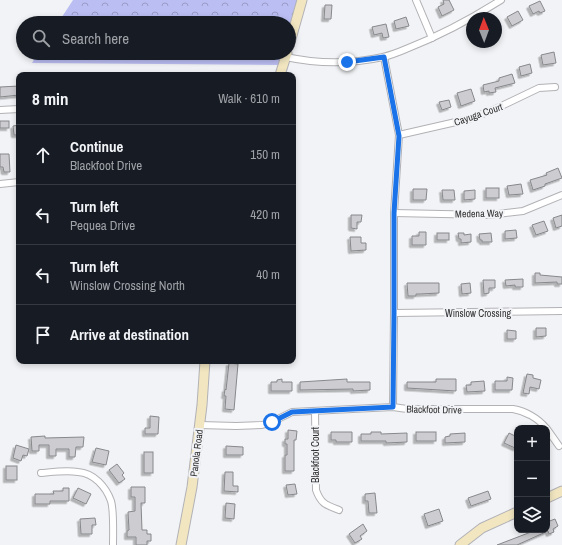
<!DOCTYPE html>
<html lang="en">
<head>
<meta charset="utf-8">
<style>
	:root { --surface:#171b24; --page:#242831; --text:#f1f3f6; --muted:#9ea1a6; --line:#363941 }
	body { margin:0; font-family:"Archivo Narrow",sans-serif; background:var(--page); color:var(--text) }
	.controls { position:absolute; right:12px; bottom:12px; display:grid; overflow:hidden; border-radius:8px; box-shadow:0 2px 6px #0003 }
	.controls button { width:36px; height:36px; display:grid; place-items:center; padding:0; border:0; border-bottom:1px solid var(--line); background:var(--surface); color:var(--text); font:20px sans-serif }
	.compass { position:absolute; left:466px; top:12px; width:36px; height:36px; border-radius:50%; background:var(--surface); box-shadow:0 2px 6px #0003; rotate:359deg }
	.stop { position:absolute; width:12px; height:12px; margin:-9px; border:3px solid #1a73e8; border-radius:50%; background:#fff }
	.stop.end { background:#1a73e8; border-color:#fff; box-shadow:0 1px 4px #0008 }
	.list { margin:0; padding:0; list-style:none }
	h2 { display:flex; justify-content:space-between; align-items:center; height:52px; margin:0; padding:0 16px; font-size:17px }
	h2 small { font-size:13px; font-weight:400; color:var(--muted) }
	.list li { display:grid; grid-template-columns:26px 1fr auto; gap:12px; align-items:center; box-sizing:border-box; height:60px; padding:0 16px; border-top:1px solid var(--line) }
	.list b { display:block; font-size:15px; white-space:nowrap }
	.list p { margin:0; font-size:13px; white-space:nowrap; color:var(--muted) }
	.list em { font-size:13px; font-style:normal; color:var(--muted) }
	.icon { flex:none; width:22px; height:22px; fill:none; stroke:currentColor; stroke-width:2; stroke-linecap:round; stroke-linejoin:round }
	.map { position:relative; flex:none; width:562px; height:545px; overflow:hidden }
	.search { position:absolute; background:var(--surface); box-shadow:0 2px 6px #0003; left:16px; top:16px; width:280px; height:44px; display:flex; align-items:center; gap:10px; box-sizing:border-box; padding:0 14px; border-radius:22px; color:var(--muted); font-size:15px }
	.panel { position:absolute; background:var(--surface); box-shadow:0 2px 6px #0003; left:16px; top:72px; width:280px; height:292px; border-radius:8px }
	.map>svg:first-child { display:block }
	.forest { fill:url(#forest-crowns) }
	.building { fill:#cdcdd1; stroke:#87888b; filter:url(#shadow) }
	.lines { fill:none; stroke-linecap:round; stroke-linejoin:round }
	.street-casing { stroke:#b2b2b6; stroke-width:8 }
	.secondary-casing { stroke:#b2b2b6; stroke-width:11 }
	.street { stroke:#fff; stroke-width:6 }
	.secondary { stroke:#f2e6c1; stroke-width:9 }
	.route { stroke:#1a73e8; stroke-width:5 }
	.labels { text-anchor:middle; stroke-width:4; stroke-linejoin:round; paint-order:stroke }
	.street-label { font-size:10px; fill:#323233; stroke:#f2f3f6 }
</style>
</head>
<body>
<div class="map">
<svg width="562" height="545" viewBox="0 0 562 545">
	<defs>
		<pattern id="forest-crowns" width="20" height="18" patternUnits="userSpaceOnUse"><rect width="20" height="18" fill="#bbbef3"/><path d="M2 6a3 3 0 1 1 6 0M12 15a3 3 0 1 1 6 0" fill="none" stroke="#999bc5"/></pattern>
		<filter id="shadow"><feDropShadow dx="-2.5" dy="2.5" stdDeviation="0" flood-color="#0004"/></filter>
	</defs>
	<rect width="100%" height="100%" fill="#f2f3f6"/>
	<g class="forest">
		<path d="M73,0H304L289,43V23H58Z"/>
		<path d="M38,53H286L282,65L32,63Z"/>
	</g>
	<g class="building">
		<path d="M443,0H449L454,10L442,16L438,7L444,4Z"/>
		<path d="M540,1L545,11L540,13L539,11L533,14L529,6Z"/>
		<path d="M325,5H332L331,19H324Z"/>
		<path d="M518,11L523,20L512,26L507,17Z"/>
		<path d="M406,17L409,26L396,29L394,21Z"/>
		<path d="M386,24L389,37L383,38L382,33L374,35L372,27Z"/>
		<path d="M554,52L556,63L543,65L541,55Z"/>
		<path d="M530,64L532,73L521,76L519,67Z"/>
		<path d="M512,74L515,83L495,88L496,92L489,93V91L484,92L483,85L499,81V78Z"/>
		<path d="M19,86V95L0,97V87Z"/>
		<path d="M471,89L475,101L461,106L457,93Z"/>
		<path d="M449,100L451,107L442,110L439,102Z"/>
		<rect x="0" y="121" width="9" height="7"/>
		<path d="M19,125V135H14L13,126Z"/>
		<path d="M0,154H9L10,172H4L3,167H0Z"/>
		<path d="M558,168L562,178L545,184V186L533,190L530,180L547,175L546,173Z"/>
		<path d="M521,184L523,194L509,195L507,186Z"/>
		<rect x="486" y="188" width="13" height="10"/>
		<path d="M413,189H427L426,200H413Z"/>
		<path d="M442,190H454L455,200H443Z"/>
		<path d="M475,190V199L464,200V191Z"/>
		<path d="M351,215H362L361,222H357V229L351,228Z"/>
		<path d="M562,215V226L556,228L553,218Z"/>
		<path d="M544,221L548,231L536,235L532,225Z"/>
		<path d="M516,230L517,238L505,239V231Z"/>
		<path d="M419,232H426V245H412V236H419Z"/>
		<rect x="437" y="233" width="12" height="7"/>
		<path d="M458,233H464V235L471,234V242L461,243V239H459Z"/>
		<path d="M491,233L492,242H482V240H480L479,234Z"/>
		<path d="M350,237H361V243H366V250L351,251Z"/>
		<path d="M535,273H540V275L562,277V284H557V282L535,283Z"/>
		<path d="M523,279V287H515V285L506,286L505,280Z"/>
		<path d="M483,280H495V288H489V293L484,294Z"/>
		<path d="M407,283H439V293L420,294H416V296H408Z"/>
		<path d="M470,283L471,293L462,294L461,284Z"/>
		<path d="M536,328H546V336L536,337Z"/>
		<path d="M507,330L516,331V339H507Z"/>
		<path d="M229,363L238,364L234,410L225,409L226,396H224L225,389L226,390Z"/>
		<path d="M527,374L533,375V378L541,380L539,389L530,387L529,394L523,393Z"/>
		<path d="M507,377L513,378L512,390H495V381H507Z"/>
		<path d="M282,379V382H292V391H271V382H277V380Z"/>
		<path d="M347,379V382H370V390L353,391V389L300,390V382Z"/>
		<path d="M436,379H456V391L407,388V382H436Z"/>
		<path d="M484,381L485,391L467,392L466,385H471V382Z"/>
		<path d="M150,416L159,417L158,434H145V428H150Z"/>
		<path d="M288,430L297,431L296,440H294V471H285V455H287V444H285V439H288Z"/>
		<path d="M331,432H352V442H336V440H331Z"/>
		<path d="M371,432H381V434L407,433V442L386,443V441H361V434H371Z"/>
		<rect x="416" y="432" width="20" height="9"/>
		<path d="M465,433V442L445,443V437L450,436V434Z"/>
		<path d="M509,433L517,437V448H515L504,443Z"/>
		<path d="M45,436V438L84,437L83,447H76L75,457H69V449H56V456H49V445H39V451H32L31,437Z"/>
		<path d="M16,445L29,449L27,456L23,455L21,461L13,458Z"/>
		<path d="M226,446L243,447V455H226Z"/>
		<path d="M96,448L109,451L106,465L92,462Z"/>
		<rect x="144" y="452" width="9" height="21"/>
		<path d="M117,464L124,473L122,475L125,479L119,483L109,470Z"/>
		<rect x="6" y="466" width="11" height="14"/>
		<path d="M225,472H233V486H238V492L224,491Z"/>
		<path d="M295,484L297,494L288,495L286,485Z"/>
		<path d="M131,487H145V503H141L142,530H147V534H151V541H147V545H136V537H127V531L129,530L128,512L135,511V497H131Z"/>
		<path d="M63,488H69V501H50V504H35V494H54L53,491H63Z"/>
		<path d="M78,488L91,494L86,504L73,498Z"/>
		<path d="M488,491L491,499L471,506L468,498Z"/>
		<path d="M375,493L377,513H369L368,501H365V494Z"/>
		<path d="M226,503L235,504L234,519L225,518Z"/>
		<path d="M439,509L443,521L428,526L424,514Z"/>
		<path d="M95,518L96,525H92V534H81L80,519Z"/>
		<path d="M555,519L558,526L553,529L554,532L549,534L548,531L517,545H497L531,532L530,530H547V522Z"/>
		<path d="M363,524L367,531L360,536L362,539L355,543L349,534Z"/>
	</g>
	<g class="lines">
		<defs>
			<g id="street">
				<path d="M416,0L432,38"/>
				<path d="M286,57C318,64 351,64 383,57C391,55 399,52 406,49C439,36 471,19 501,0"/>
				<path d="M384,57L399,135L394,213V313L393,407"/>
				<path d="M0,110L19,109"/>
				<path d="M399,135L469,119L493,110L539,88L555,87"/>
				<path d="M0,184L19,182"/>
				<path d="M394,213L489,215L523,211L562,195"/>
				<path d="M394,313L562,311"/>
				<path d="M315,411L316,490C321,504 326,505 339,510"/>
				<path d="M200,425L236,426L262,425L272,422L292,412L393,407L407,409H513C525,411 538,418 546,428"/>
				<path d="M547,429L559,446"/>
				<path d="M41,473C53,472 66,470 78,472C94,473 106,487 111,501C114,511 113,534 113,545"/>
			</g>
			<g id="secondary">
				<path d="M289,46L302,0"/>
				<path d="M280,75L287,53"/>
				<path d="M547,498L562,491"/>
				<path d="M181,545L192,487L202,405L205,361"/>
				<path d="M460,545L482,528L517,512"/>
			</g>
		</defs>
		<use href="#street" class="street-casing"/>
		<use href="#secondary" class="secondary-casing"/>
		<use href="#street" class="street"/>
		<use href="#secondary" class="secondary"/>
	</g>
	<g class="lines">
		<path class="route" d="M272,422L292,412L393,407L394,313V213L399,136L384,57L347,62"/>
	</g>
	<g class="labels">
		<g class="street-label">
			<text transform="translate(478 114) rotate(-19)" y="4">Cayuga Court</text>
			<text transform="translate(479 213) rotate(-1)" y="4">Medena Way</text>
			<text x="478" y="317">Winslow Crossing</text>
			<text transform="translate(434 409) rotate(1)" y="4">Blackfoot Drive</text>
			<text transform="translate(196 453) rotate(-83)" y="4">Panola Road</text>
			<text transform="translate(315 455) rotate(-90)" y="4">Blackfoot Court</text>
		</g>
	</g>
</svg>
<div class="controls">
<button>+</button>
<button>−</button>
<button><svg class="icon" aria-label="layers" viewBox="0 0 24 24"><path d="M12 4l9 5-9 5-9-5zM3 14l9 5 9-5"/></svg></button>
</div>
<svg class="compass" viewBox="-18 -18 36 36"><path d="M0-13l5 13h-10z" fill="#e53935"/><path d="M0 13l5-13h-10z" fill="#9ea1a6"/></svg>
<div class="stop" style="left:272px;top:422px"></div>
<div class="stop end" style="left:347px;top:62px"></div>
<div class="search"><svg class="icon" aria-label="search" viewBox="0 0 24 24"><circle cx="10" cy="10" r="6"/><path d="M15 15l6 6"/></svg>Search here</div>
<section class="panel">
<h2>8 min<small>Walk · 610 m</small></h2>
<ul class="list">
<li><svg class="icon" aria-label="ahead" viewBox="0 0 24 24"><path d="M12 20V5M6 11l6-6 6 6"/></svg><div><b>Continue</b><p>Blackfoot Drive</p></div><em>150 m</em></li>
<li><svg class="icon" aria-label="left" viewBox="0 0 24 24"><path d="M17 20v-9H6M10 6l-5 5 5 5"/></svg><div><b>Turn left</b><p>Pequea Drive</p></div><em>420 m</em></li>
<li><svg class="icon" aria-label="left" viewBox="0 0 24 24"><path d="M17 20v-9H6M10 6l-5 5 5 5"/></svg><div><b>Turn left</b><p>Winslow Crossing North</p></div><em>40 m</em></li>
<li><svg class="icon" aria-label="arrive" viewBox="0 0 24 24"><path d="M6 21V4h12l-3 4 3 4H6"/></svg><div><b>Arrive at destination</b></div></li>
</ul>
</section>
</div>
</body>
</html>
